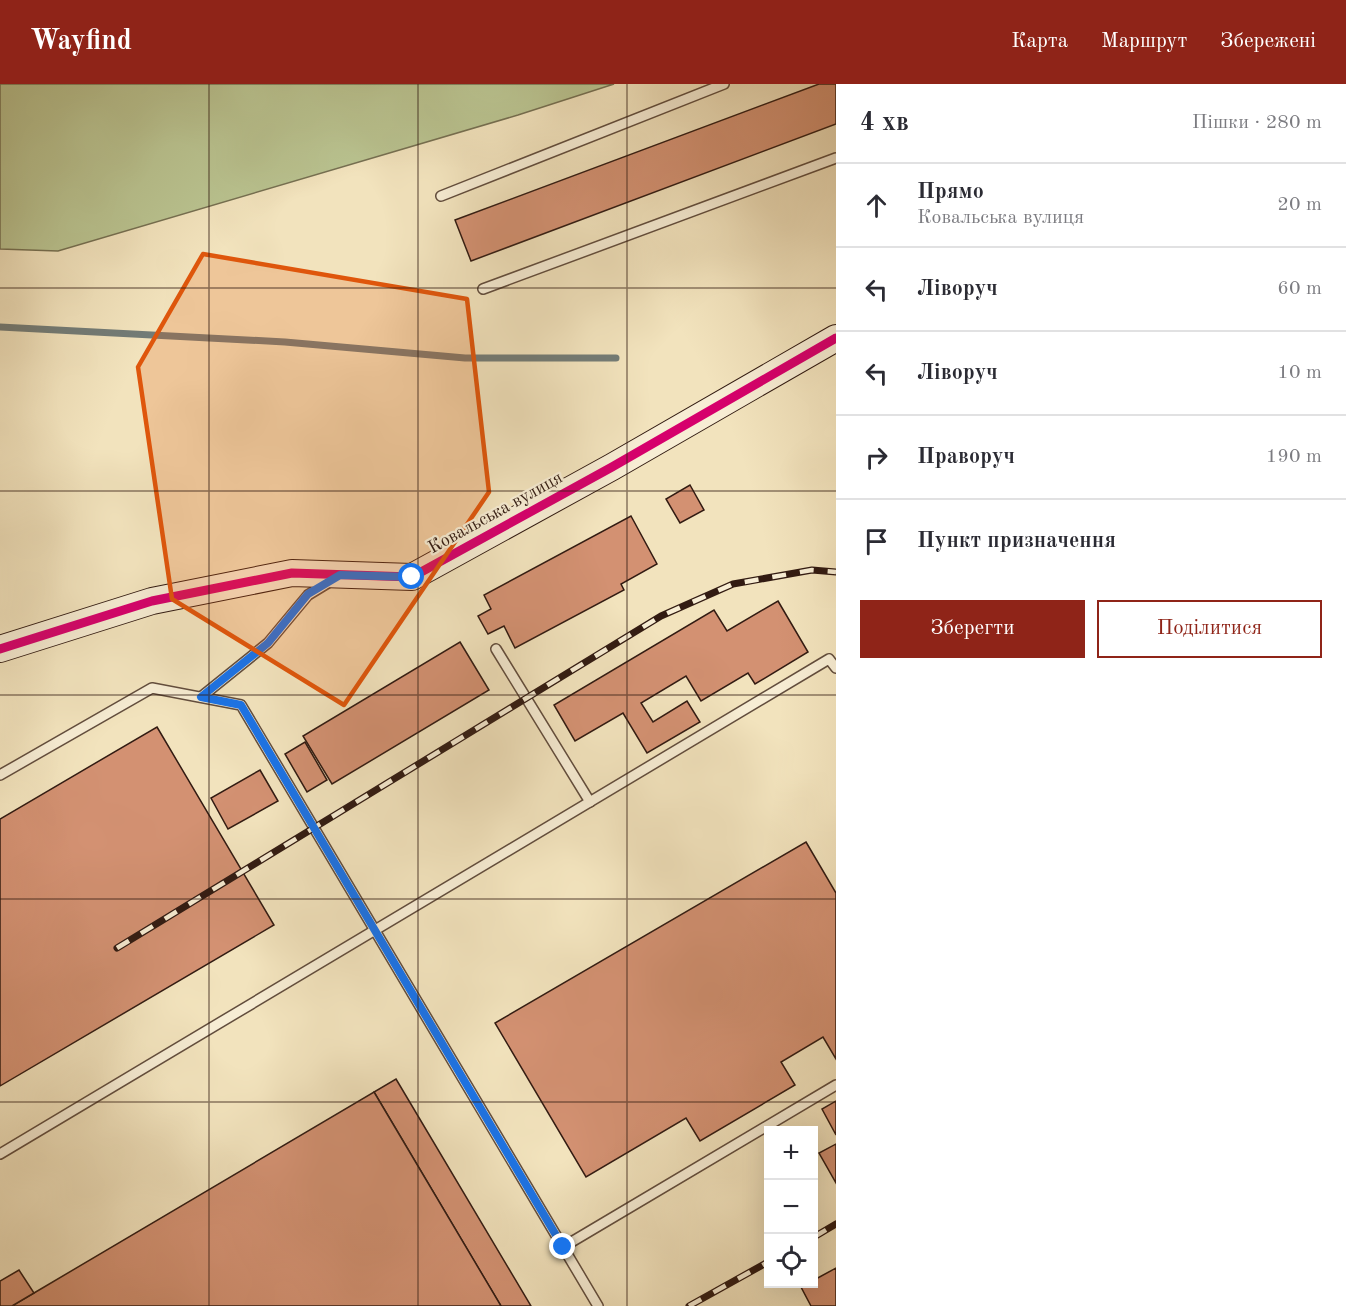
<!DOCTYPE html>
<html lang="uk">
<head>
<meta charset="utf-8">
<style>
	:root { --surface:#fff; --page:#f2f2f3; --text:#2b2b33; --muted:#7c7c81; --line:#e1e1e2; --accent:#8f2418 }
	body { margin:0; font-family:"Old Standard TT",serif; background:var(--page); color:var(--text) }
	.controls { position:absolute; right:18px; bottom:18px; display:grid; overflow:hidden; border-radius:0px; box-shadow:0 6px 24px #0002 }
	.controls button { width:54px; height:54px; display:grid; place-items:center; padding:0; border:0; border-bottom:2px solid var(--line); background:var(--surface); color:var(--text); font:30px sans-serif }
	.stop { position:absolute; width:18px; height:18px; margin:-14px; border:4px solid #1a73e8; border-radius:50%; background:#fff }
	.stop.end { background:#1a73e8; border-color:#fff; box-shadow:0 2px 6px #0008 }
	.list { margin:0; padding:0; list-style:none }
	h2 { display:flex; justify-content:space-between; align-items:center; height:78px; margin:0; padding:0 24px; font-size:26px }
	h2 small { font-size:20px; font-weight:400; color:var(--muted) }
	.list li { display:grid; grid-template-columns:39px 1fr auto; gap:18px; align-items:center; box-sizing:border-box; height:84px; padding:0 24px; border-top:2px solid var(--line) }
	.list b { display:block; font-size:22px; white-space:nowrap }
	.list p { margin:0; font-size:20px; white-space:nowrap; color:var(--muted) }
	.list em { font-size:20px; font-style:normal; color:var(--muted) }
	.actions { display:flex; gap:12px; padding:18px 24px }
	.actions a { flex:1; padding:14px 0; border:2px solid var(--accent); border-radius:0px; text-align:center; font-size:21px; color:var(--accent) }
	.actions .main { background:var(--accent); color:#fff }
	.icon { flex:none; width:33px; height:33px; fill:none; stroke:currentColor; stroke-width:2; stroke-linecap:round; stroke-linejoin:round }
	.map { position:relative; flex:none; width:836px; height:1222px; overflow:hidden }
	header { display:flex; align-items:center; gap:36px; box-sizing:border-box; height:84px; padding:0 30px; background:var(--accent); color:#fff }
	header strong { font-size:28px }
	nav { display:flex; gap:33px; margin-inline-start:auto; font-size:21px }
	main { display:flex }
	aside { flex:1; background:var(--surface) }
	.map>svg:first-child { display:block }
	.green { fill:#bac491; stroke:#767052; stroke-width:1.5 }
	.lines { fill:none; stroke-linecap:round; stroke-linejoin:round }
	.stream { stroke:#737c77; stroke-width:7 }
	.building { fill:#d39172; stroke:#321b12; stroke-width:1.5 }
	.lane-casing { stroke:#624d3d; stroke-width:12 }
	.secondary-casing { stroke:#321b12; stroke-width:28 }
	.lane { stroke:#f7edd4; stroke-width:9 }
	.secondary { stroke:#f7edd4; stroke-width:26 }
	.rail-casing { stroke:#321b12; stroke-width:7 }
	.rail { stroke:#f7edd4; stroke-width:4.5; stroke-dasharray:14; stroke-linecap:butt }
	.cycleway-casing { stroke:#f7edd4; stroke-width:13 }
	.cycleway { stroke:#d6006c; stroke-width:9 }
	.route { stroke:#1a73e8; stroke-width:8 }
	.marked { fill:#df560c; fill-opacity:0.2; stroke:#df560c; stroke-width:4.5; stroke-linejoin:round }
	.grid { fill:none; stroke:#321b12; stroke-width:1.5; stroke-opacity:0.55 }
	.labels { text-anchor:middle; stroke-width:4.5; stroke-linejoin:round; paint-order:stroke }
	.street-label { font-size:18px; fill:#321b12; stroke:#f7edd4 }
</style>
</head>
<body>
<header>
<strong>Wayfind</strong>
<nav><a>Карта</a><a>Маршрут</a><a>Збережені</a></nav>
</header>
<main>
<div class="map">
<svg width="836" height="1222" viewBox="0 0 836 1222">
	<rect width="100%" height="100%" fill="#f2e3bd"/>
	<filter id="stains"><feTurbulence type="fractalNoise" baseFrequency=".00333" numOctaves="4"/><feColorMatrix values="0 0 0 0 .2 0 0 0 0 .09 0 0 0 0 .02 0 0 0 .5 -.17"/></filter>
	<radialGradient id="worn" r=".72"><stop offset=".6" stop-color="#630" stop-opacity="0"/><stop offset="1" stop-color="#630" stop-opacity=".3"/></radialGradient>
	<path class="green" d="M0,0H614L518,31L58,167L0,165Z"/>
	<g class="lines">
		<path class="stream" d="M0,243L285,258L465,274H616"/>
	</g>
	<g class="building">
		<path d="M819,0H836V40L471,177L455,136Z"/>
		<path d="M690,401L704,426L680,439L666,415Z"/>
		<path d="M631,432L657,480L621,500L624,506L515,564L504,542L488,550L478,532L491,525L484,511Z"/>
		<path d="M778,517L808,568L755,600L748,589L701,617L686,592L641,619L653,638L687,617L700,638L647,669L623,629L575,657L554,621L714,526L727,547Z"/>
		<path d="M460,558L489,606L332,700L303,652Z"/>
		<path d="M157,643L274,841L0,1002V735Z"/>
		<path d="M305,658L327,696L307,708L285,670Z"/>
		<path d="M260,686L278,717L228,745L211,714Z"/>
		<path d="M806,758L836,809V975L823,953L781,978L795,1001L700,1057L686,1034L586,1093L495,939Z"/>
		<path d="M396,995L531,1222H501L374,1008Z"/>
		<path d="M374,1008L501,1222H12L34,1209Z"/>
		<path d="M836,1017V1051L822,1025Z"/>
		<path d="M836,1060V1099L819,1069Z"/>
		<path d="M836,1184V1222H811L801,1203L807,1200H814V1196Z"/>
		<path d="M19,1186L34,1209L12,1222H0V1197Z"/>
	</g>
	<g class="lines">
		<defs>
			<g id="lane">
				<path d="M441,112L724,0"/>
				<path d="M483,205L836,74"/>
				<path d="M496,565L590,718"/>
				<path d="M201,613L268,559L308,511L331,497"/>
				<path d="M0,691L152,604L241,621L598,1222"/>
				<path d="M0,1070L829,575L836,584"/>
				<path d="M563,1163L836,1001"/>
			</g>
			<path id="secondary" d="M0,565L152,517L292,489L412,493L612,383L836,254"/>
		</defs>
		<use href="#lane" class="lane-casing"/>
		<use href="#secondary" class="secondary-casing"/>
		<use href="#lane" class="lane"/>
		<use href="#secondary" class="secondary"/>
		<defs>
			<g id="rail">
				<path d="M117,864L661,532L733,500L812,486L836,488"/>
				<path d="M814,1153L836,1140"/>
				<path d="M689,1222L768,1178"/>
			</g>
		</defs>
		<use href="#rail" class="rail-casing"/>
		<use href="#rail" class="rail"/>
		<defs>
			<path id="cycleway" d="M0,565L152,517L292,489L412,493L612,383L836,254"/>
		</defs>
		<use href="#cycleway" class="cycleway-casing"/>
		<use href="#cycleway" class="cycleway"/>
	</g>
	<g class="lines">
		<path class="route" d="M412,493L340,491L308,510L268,559L201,613L241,621L563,1163"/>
	</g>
	<path class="marked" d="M203,170L467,215L489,408L344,621L172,515L138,283Z"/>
	<path class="grid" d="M209,0V1222M418,0V1222M627,0V1222M0,204H836M0,407H836M0,611H836M0,815H836M0,1018H836"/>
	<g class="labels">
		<g class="street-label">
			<text transform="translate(495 428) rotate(-29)" y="6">Ковальська вулиця</text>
		</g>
	</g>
	<rect width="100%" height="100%" filter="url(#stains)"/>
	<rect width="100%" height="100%" fill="url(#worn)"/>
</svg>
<div class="controls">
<button>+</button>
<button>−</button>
<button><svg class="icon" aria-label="locate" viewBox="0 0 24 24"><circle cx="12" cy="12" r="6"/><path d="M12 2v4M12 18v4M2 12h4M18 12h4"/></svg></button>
</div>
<div class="stop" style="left:412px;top:493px"></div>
<div class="stop end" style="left:563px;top:1163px"></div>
</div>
<aside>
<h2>4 хв<small>Пішки · 280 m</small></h2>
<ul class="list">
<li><svg class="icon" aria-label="ahead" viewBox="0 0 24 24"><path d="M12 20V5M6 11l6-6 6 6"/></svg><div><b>Прямо</b><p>Ковальська вулиця</p></div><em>20 m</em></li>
<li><svg class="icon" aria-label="left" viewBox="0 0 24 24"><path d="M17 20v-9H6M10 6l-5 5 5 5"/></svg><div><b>Ліворуч</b></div><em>60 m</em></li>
<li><svg class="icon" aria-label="left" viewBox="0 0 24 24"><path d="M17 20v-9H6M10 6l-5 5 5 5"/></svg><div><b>Ліворуч</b></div><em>10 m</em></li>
<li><svg class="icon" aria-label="right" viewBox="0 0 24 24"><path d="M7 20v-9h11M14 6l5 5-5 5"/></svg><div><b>Праворуч</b></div><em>190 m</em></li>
<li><svg class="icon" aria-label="arrive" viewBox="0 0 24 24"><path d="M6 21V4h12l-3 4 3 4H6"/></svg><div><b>Пункт призначення</b></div></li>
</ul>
<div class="actions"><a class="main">Зберегти</a><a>Поділитися</a></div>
</aside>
</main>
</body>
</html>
